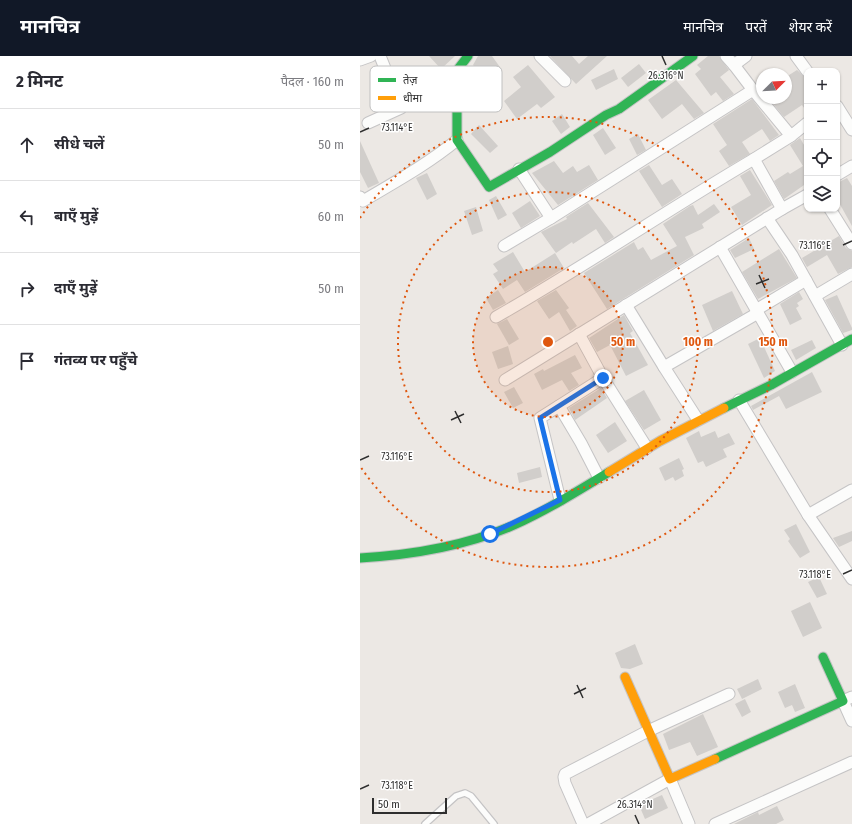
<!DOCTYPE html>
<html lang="hi">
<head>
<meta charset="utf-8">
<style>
	:root { --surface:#fff; --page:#f2f2f3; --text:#2b2b33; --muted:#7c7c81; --line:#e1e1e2; --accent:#111827 }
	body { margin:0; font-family:"Fira Sans Condensed","Noto Sans Devanagari",sans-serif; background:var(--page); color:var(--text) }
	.controls { position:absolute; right:12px; top:12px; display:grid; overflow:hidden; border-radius:8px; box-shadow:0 1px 3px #0004 }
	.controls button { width:36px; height:36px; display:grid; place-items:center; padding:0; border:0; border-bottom:1px solid var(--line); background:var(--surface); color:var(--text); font:20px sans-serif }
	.compass { position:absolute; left:396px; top:12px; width:36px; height:36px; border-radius:50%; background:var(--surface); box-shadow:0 1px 3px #0004; rotate:66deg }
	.scale { position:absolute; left:12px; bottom:10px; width:75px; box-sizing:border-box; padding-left:4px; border:2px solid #2e2e2e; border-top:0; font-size:11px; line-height:14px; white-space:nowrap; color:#2e2e2e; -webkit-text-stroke:3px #fff; paint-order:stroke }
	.stop { position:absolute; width:12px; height:12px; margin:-9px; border:3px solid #1a73e8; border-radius:50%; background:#fff }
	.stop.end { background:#1a73e8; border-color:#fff; box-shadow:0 1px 4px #0008 }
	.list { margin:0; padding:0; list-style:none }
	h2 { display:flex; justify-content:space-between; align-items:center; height:52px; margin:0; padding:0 16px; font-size:17px }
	h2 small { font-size:13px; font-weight:400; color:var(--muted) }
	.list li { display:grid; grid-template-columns:26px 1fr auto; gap:12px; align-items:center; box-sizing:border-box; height:72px; padding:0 16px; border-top:1px solid var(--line) }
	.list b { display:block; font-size:15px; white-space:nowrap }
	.list em { font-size:13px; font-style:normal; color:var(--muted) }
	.icon { flex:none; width:22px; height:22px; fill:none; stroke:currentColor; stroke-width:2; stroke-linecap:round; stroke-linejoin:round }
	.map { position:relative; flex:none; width:492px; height:768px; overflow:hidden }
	header { display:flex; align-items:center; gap:24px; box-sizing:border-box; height:56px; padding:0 20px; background:var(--accent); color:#fff }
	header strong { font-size:19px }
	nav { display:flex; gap:22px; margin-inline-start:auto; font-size:14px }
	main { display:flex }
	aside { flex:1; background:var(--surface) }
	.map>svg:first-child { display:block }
	.building { fill:#d1cecb }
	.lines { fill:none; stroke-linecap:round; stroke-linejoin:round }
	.lane-casing { stroke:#c5c4c5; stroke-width:8 }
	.street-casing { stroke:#c5c4c5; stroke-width:13 }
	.fast-casing { stroke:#c5c4c5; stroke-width:11 }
	.slow-casing { stroke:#c5c4c5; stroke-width:11 }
	.lane { stroke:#fcfcfb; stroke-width:5.5 }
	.street { stroke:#fcfcfb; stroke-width:11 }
	.fast { stroke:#30b455; stroke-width:9 }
	.slow { stroke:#ff9f0a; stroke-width:9 }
	.route { stroke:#1a73e8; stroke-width:5 }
	.ticks { fill:none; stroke:#2e2e2e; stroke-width:1.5 }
	.ring { fill:none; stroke:#df570e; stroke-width:2; stroke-dasharray:2 4 }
	.key { fill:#fff; stroke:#c0c0c0; stroke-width:1 }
	.key-label { font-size:11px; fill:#2e2e2e }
	.ticks-label { font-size:10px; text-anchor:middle; fill:#2e2e2e; stroke:#fff; stroke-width:3; stroke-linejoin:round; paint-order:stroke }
	.centre { fill:#df570e; stroke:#fff; stroke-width:2 }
	.ring-label { font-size:12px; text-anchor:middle; font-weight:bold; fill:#df570e; stroke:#fff; stroke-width:3; stroke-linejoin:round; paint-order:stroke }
</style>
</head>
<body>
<header>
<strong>मानचित्र</strong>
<nav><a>मानचित्र</a><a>परतें</a><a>शेयर करें</a></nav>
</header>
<main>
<aside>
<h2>2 मिनट<small>पैदल · 160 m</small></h2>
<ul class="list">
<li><svg class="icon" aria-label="ahead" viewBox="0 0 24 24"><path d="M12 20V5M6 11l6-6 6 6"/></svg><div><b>सीधे चलें</b></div><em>50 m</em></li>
<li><svg class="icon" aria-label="left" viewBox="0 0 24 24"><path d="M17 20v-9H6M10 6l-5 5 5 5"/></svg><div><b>बाएँ मुड़ें</b></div><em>60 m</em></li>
<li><svg class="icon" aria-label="right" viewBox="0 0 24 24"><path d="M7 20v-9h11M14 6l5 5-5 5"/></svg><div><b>दाएँ मुड़ें</b></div><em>50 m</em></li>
<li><svg class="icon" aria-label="arrive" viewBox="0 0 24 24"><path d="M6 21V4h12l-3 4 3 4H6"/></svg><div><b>गंतव्य पर पहुँचे</b></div></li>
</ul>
</aside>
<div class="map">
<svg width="492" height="768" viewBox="0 0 492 768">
	<rect width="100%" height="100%" fill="#ece8e4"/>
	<g class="building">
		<path d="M69,0H95L81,13Z"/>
		<path d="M118,0H132L142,14L126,26L113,9Z"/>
		<path d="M190,0H212L219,8L228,0H247L216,28Z"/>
		<path d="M348,0H359L369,14L360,21L374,38L363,45L356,36L351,40L335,18L341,13L337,9Z"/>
		<path d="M279,8L286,17L268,31L261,22Z"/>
		<path d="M168,9L195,41L181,52L177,48L157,63L144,45L161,31L153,21Z"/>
		<path d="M254,13L258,23L236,34L231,24Z"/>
		<path d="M437,14L447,23V56L442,49L424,61L409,43L426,42V21Z"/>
		<path d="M316,24L344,57L334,63L322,48L302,63L288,44Z"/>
		<path d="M392,43L419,79L410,85L402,73L382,86L390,98L369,110L359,95L367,89L353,68Z"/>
		<path d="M202,58L210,71L201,78L192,65Z"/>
		<path d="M119,69L138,90L130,97L111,78Z"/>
		<path d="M243,72L256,92L245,99L233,79Z"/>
		<path d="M278,78L286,94L277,99L269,83Z"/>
		<path d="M440,82L447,94V127L424,143L414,125L428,116L430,118L443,110L430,89Z"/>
		<path d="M0,85L19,127L8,132L0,116Z"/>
		<path d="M194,105L203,117L213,110L217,116L229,109L238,124L198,149L172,117Z"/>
		<path d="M289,109L302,129L312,123L322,138L302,151L279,115Z"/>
		<path d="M390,114L412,149L382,169L371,151L391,139L380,120Z"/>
		<path d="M67,117L77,138L67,144L56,122Z"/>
		<path d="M487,122L492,130V170L477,143V127Z"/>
		<path d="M136,140L147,159L138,164L129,144Z"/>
		<path d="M170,145L180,160L161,172L152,157Z"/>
		<path d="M228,147L254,181L245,187L236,173L213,188L212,186L196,197L181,176L207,163L206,161Z"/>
		<path d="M354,148L360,156L342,168L344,172L325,181L334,199L247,253L224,217L274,186L278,194L283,191L291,204L317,190L303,168L330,150L333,149L338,159Z"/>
		<path d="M116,151L123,175L112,179L104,155Z"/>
		<path d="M479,180L486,192L492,195V211L478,218L467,199L447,211L442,202Z"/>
		<path d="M389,182L394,193L375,202L370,194Z"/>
		<path d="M419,193L437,222L398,243L382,216Z"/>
		<path d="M153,196L165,216L195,197L204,212L165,236L157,224L143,233L133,218L138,215L133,208Z"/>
		<path d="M138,234L146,247L133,254L126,242Z"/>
		<path d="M196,234L209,252L206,254L217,270L210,275L199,256L189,263L177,245Z"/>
		<path d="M372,235L383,258L353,275L342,249Z"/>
		<path d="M439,236L443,243L437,247L439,250L436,252L442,263L430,269L420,248Z"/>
		<path d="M477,239L492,272V274L483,277L465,244Z"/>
		<path d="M264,259L273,275L270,277L288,309L266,320L250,289L237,296L229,282Z"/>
		<path d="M147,263L159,283L149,289L137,268Z"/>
		<path d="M400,282L415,315L404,322L388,288Z"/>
		<path d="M452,284L456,292L436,304L431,294Z"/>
		<path d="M148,290L153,308L138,313L132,296Z"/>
		<path d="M215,299L222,312L211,317L219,329L209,335L202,324L182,334L174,318L183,313L184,315Z"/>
		<path d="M452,316L462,336L426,353L419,340L393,354L391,350Z"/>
		<path d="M154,331L163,347L153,352L144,336Z"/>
		<path d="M241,332L247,342L215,364L209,352Z"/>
		<path d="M284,334L301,364L284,374L265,345Z"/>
		<path d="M255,366L267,385L248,397L236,379Z"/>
		<path d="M339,375L341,381L355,375L358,382L369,377L375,388L363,393L367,401L346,411L343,405L338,407L326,382Z"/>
		<path d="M319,402L324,413L322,414L324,420L315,425L313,421L305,425L299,412Z"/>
		<path d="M180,411L182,421L159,427L157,417Z"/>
		<path d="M436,468L450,496L440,502L428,485L430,483L424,474Z"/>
		<path d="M492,475V485L479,491L473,482Z"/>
		<path d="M459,521L467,538L457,542L448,526Z"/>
		<path d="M450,546L462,572L443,581L431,555Z"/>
		<path d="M275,588L283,608L270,613L261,612L255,597Z"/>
		<path d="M398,623L402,633L382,643L377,633Z"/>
		<path d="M435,628L445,652L435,656L432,649L425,652L418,636Z"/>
		<path d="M385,643L391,656L382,661L375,648Z"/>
		<path d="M343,658L358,691L337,700L330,686L309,694L303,678Z"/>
		<path d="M302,739L308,752L285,763L279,749Z"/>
		<path d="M417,750L424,764L416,768H374L398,756L399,759Z"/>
	</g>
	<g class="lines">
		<defs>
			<path id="lane" d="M65,768L96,740L105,737L111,740L134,768"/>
			<g id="street">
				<path d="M180,0L205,25"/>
				<path d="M366,0L374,9L386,0"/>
				<path d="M436,0L447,15"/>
				<path d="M0,4L11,0"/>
				<path d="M393,34L431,80L447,67"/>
				<path d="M477,50L492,74"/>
				<path d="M8,67L41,52L20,0"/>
				<path d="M431,80L394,103L422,153L447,139"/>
				<path d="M477,119L492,110"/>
				<path d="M0,141L3,145C35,126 68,108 97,84"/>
				<path d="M470,153L492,188"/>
				<path d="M191,162L393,34L374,9"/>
				<path d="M407,162L432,199L482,289"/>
				<path d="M144,190L191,162L159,113"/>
				<path d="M360,191L432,316"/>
				<path d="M455,240L492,218"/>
				<path d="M266,249L304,311"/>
				<path d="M396,254L446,224"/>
				<path d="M136,261C224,211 307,154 394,103"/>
				<path d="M243,322L287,392"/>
				<path d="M145,324L422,153"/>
				<path d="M379,344L448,459L492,523"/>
				<path d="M199,350L221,387L239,422"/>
				<path d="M338,364L304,311L398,257"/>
				<path d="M200,444L180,362L243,322L219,278"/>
				<path d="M448,459L492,434"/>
				<path d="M492,641L483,645L492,665"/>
				<path d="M223,768L205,727L204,721L205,718L288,675L369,638"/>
				<path d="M228,768L310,723L329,768"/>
				<path d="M355,768L492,706"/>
			</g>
			<g id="fast">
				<path d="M108,0L95,17L94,36L97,57V84L129,131L190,96L246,59L259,53L333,0"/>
				<path d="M364,352L411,329L492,283"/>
				<path d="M0,502C52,499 106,490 154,469C187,454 218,435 249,416"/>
				<path d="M355,703L483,645L463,601"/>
			</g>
			<g id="slow">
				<path d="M249,416L300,385L364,352"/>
				<path d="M265,621L310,723L355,703"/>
			</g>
		</defs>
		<use href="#lane" class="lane-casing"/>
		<use href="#street" class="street-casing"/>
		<use href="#fast" class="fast-casing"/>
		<use href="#slow" class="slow-casing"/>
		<use href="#lane" class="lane"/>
		<use href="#street" class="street"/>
		<use href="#fast" class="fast"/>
		<use href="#slow" class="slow"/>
	</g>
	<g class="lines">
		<path class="route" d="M130,478L200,444L180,362L243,322"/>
	</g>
	<path class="ticks" d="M302,0L306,9M0,76L9,72M483,189L492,185M399,219L405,232M396,228L409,223M95,355L101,367M91,364L104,358M0,404L9,400M483,518L492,514M217,629L223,642M214,638L226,632M0,733L9,729M275,759L279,768"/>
	<circle cx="188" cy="286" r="75" fill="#df570e" fill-opacity=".12"/>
	<g class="ring">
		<circle cx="188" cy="286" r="75"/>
		<circle cx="188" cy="286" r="150"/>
		<path d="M0 162A225 225 0 1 1 0 410"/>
	</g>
	<rect x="10" y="10" width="132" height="46" rx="6" class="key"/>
	<rect x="18" y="22" width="18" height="4" fill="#30b455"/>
	<rect x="18" y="40" width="18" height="4" fill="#ff9f0a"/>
	<g class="key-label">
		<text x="43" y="28">तेज़</text>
		<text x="43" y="46">धीमा</text>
	</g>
	<g class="ticks-label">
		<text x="306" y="23">26.316°N</text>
		<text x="37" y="75">73.114°E</text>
		<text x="455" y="193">73.116°E</text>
		<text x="37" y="404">73.116°E</text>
		<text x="455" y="522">73.118°E</text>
		<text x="37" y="733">73.118°E</text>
		<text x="275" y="752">26.314°N</text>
	</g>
	<circle cx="188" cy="286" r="6" class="centre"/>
	<g class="ring-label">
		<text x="263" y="290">50 m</text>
		<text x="338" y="290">100 m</text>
		<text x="413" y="290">150 m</text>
	</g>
</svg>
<div class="controls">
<button>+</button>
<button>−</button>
<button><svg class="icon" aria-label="locate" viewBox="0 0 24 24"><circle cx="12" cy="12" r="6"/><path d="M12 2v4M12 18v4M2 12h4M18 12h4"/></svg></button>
<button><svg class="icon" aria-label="layers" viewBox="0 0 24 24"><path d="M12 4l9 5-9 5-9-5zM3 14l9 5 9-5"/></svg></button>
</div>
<svg class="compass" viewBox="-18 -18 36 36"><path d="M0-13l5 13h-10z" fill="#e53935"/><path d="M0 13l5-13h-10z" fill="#7c7c81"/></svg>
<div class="scale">50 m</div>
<div class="stop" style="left:130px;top:478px"></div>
<div class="stop end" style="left:243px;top:322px"></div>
</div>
</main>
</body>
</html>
